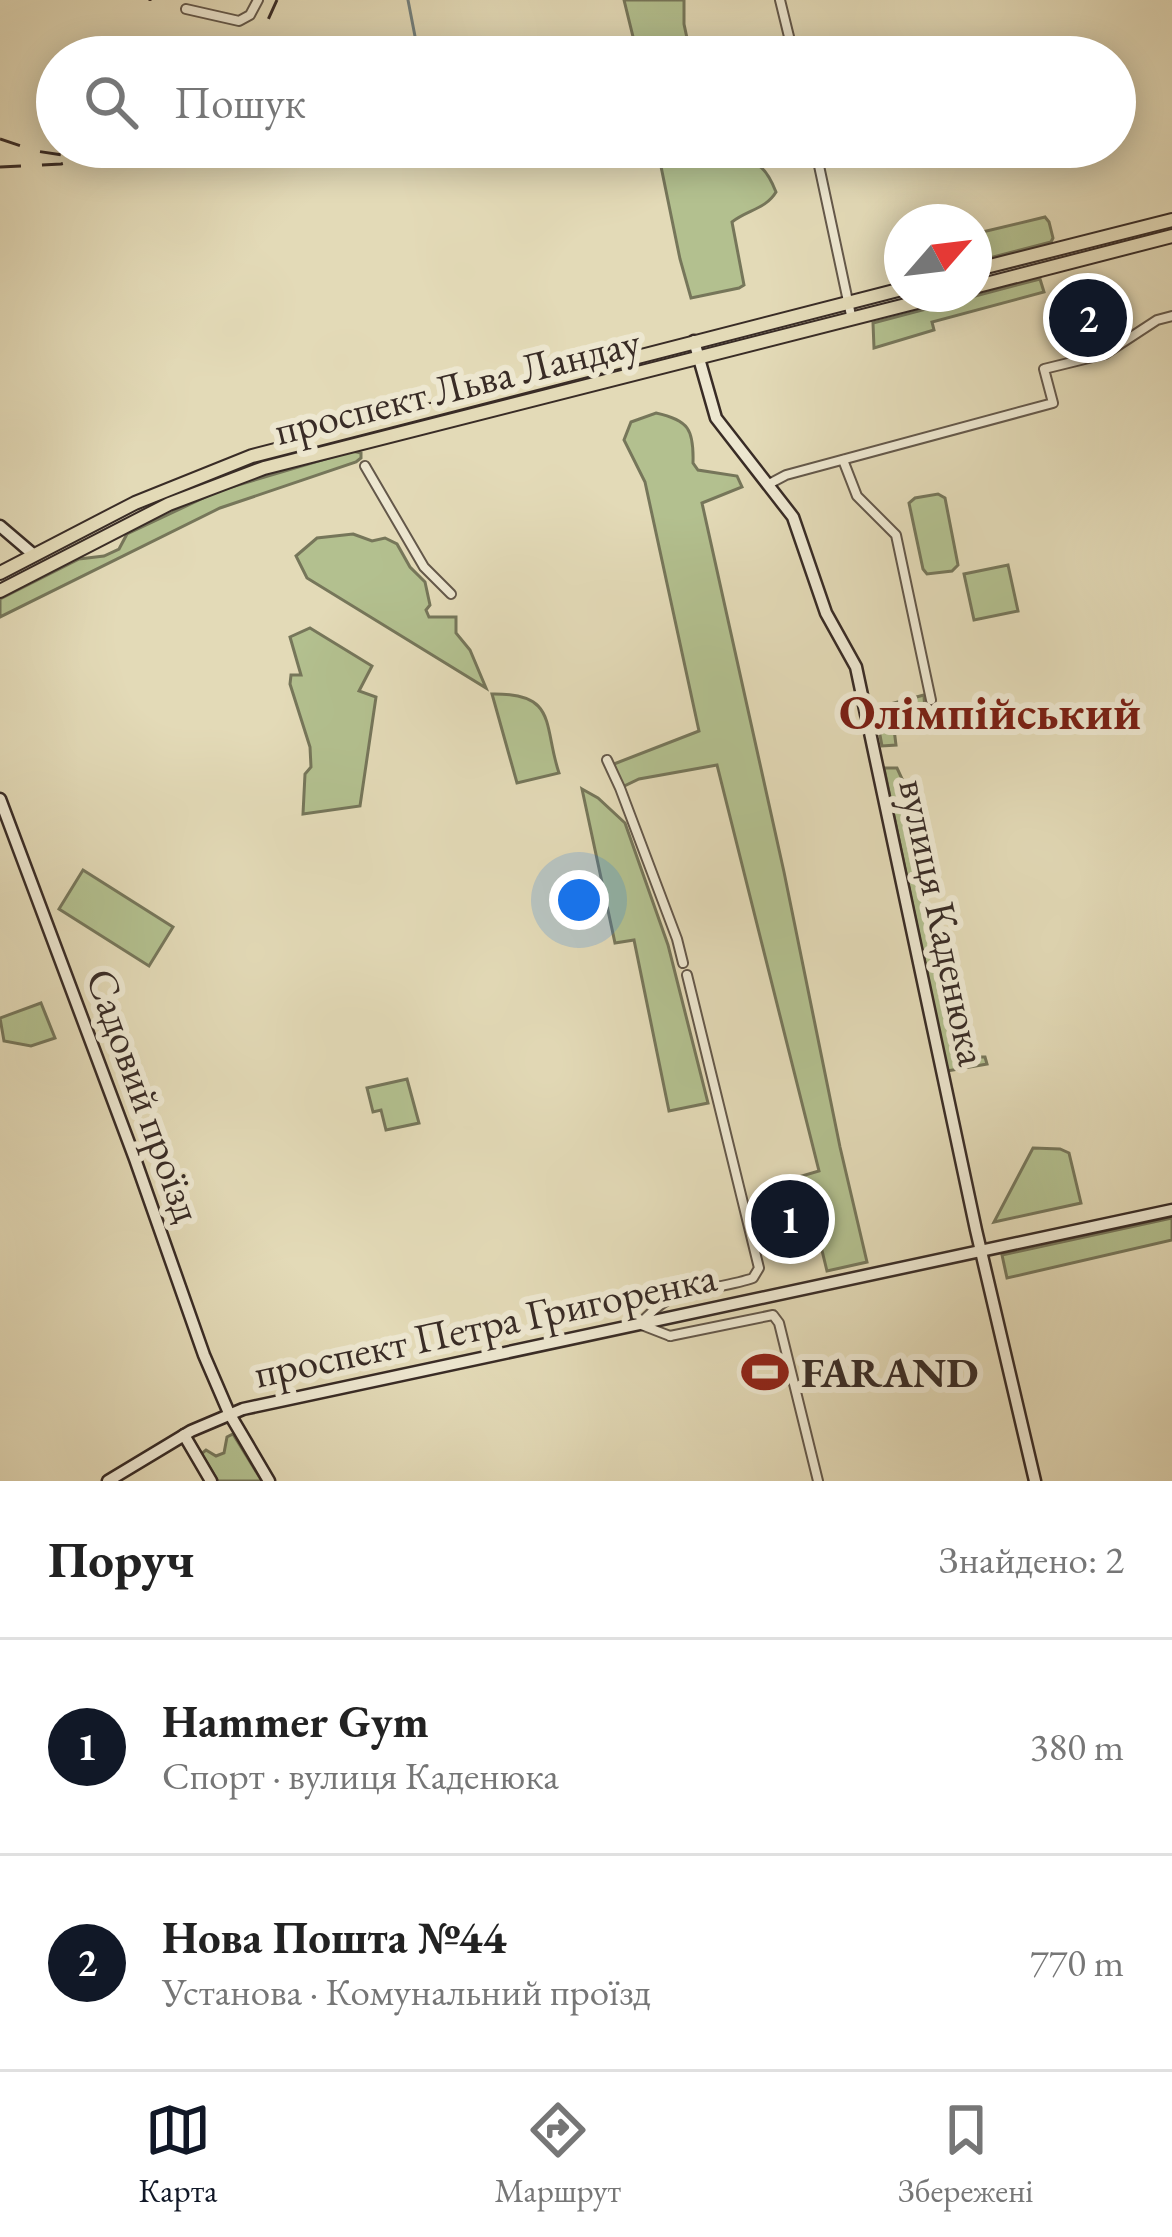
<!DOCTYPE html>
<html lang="uk">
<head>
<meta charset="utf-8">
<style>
	:root { --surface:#fff; --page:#f6f6f6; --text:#222; --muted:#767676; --line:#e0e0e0; --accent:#111827 }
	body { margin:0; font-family:"EB Garamond",serif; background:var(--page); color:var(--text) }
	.compass { position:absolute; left:884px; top:204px; width:108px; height:108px; border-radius:50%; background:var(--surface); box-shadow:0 6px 30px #0003; rotate:62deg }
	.you { position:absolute; left:579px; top:900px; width:42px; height:42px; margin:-30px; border:9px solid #fff; border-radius:50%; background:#1a73e8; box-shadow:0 0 0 18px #1a73e833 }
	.badge { display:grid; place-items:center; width:78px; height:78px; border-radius:50%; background:var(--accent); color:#fff; font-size:39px; font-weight:700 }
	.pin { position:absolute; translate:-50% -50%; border:6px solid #fff; box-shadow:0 3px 12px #0006 }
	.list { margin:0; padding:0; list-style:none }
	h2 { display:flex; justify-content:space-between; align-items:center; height:156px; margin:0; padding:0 48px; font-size:51px }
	h2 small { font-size:39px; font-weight:400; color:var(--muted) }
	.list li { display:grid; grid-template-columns:78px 1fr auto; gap:36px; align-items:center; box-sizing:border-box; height:216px; padding:0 48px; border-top:3px solid var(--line) }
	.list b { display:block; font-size:45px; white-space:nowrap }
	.list p { margin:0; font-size:39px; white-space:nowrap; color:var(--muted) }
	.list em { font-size:39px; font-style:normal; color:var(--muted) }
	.icon { flex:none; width:66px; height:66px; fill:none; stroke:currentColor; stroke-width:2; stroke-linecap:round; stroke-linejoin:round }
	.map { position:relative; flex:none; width:1172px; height:1481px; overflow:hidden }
	.search { position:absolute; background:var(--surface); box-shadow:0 6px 30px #0003; left:36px; right:36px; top:36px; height:132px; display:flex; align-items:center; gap:30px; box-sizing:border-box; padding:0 42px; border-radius:66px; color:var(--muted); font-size:45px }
	.sheet { height:588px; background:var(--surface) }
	nav { display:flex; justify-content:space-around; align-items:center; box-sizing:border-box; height:168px; border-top:3px solid var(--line); background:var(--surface); font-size:33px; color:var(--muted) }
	nav a { display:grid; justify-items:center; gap:6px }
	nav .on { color:var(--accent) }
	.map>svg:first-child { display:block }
	.green { fill:#b3c08f; stroke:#76765a; stroke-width:3 }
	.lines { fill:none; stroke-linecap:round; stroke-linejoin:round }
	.stream { stroke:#73807e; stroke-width:3 }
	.street-casing { stroke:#64584a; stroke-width:12 }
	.secondary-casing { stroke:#392c26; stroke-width:15 }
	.primary-casing { stroke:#392c26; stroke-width:16 }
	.street { stroke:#ede7d0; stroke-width:8 }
	.secondary { stroke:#ede7d0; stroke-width:10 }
	.primary { stroke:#e3dab7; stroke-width:12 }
	.rail { stroke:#392c26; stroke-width:3; stroke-dasharray:21 21; stroke-linecap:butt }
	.labels { text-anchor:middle; stroke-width:12; stroke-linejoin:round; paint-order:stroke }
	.street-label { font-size:42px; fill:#392c26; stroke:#ede7d0 }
	.poi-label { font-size:42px; font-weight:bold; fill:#392c26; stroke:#ede7d0; text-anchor:start }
	.quarter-label { font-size:48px; font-weight:bold; fill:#7a1f14; stroke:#ede7d0 }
</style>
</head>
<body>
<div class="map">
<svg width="1172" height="1481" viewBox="0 0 1172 1481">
	<rect width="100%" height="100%" fill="#e3dab7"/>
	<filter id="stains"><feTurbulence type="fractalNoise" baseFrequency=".00167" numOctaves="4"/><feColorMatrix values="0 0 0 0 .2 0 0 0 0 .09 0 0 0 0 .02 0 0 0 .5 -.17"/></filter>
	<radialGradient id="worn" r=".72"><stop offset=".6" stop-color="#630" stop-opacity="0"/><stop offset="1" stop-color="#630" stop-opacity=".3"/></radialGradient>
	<g class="green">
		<path d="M624,0H684V24L691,57H638Z"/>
		<path d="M657,147H712L716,164C751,166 760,152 776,192C766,209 747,210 732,222L744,285L739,288L691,298L680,259Z"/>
		<path d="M1045,217L1049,222L1053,238L1051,242L974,262V234Z"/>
		<path d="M1040,279L1044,292L932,322L934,330L874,348L873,323Z"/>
		<path d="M656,413C689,420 694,430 693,463L698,470L737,476L742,487L702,503L784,872L840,1147L867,1262L827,1271L809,1197L774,1204L771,1185L819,1171L717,765L639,779L620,788L614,764L699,731L645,482L624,440L631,422Z"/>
		<path d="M352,451L361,453V458L356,462L220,508L0,617V599L79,559L104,556L119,549L127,534L218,491Z"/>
		<path d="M938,494L945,498L958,565L952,571L927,574L923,569L909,503L915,498Z"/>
		<path d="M353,534L372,541L385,538L397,544L410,567L425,582L430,605L426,610L429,617H456V633L470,650L486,688L307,578L296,556L317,538Z"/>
		<path d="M1008,565L1018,611L974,620L964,574Z"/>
		<path d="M310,628L372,666L359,691L376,697L360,806L303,814L305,774L311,767L310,747L290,684L291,675H301L290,637Z"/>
		<path d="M492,694C558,693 543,725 559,773L517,783Z"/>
		<path d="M924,695L925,716L909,728L894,729L896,745L882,746L875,708Z"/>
		<path d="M884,768H897L909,794L924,808L932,840L918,858L956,1049L965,1057H985L987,1064L947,1071Z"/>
		<path d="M582,789L598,798L625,823L668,945L708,1103L669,1111L634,940L615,943Z"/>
		<path d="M83,870L173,927L149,966L59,909Z"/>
		<path d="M41,1003L55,1038L31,1046L4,1041L0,1018Z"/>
		<path d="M407,1079L419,1123L386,1130L381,1110L373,1112L367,1088Z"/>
		<path d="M1033,1148L1060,1149L1069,1153L1081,1203L994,1222Z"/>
		<path d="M1172,1218V1240L1007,1278L1002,1255Z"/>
		<path d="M233,1434L262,1481H218L201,1454L206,1450L216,1456L224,1453L227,1437Z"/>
	</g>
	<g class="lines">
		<path class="stream" d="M408,0L419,57"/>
		<defs>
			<g id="street">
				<path d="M780,0L794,57"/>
				<path d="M186,9L239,21L250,15L258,0"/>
				<path d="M815,147L852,320"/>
				<path d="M843,460L857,496L896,535L931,700"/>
				<path d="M365,466L424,567L451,594"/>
				<path d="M769,484L786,475L1053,403L1044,369L1105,354L1157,320L1172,316"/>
				<path d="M607,760L620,788L677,939L683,963"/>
				<path d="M670,1336L639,1324C647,1317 654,1309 663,1303C682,1290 729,1287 753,1278L759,1268L687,975"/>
				<path d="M670,1336L773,1315L779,1323L818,1481"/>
			</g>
			<g id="secondary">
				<path d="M694,341L716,418L793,517L826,613L856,667L976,1230L1035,1481"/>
				<path d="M0,526L34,555"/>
				<path d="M0,799L135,1159L204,1355L229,1413L269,1481"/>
				<path d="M184,1435L211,1481"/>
				<path d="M108,1481L191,1431L243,1409L1172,1210"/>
			</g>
			<g id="primary">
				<path d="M974,270L1172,220"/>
				<path d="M974,287L1172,236"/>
				<path d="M0,573L135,503L252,456L902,289"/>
				<path d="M0,591L169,504L264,468L949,294"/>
			</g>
		</defs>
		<use href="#street" class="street-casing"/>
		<use href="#secondary" class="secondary-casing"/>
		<use href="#primary" class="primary-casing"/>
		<use href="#street" class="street"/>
		<use href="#secondary" class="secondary"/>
		<use href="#primary" class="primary"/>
		<g class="rail">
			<path d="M150,0V1"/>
			<path d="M251,57L277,0"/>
			<path d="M0,139L36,151L62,155"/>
			<path d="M0,167L61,164L127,147"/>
		</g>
	</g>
	<defs>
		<symbol id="stadium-bare" viewBox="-9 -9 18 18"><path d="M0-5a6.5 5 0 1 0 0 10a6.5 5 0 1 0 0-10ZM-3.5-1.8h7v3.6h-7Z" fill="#8f2418" stroke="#ede7d0" stroke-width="2.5" paint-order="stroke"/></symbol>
	</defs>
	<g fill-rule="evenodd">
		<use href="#stadium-bare" x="732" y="1339" width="66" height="66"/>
	</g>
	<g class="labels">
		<g class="street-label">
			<text transform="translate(457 385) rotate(-14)" y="15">проспект Льва Ландау</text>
			<text transform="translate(944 922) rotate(78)" y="15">вулиця Каденюка</text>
			<text transform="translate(145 1095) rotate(70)" y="15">Садовий проїзд</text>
			<text transform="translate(485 1324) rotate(-12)" y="15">проспект Петра Григоренка</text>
		</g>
		<g class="poi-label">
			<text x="801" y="1387">FARAND</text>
		</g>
		<g class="quarter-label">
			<text x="990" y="729">Олімпійський</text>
		</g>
	</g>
	<rect width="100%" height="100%" filter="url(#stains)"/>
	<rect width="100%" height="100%" fill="url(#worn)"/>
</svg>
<svg class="compass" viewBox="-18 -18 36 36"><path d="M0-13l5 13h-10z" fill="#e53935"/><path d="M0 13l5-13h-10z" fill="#767676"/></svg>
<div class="you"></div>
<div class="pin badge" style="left:790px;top:1219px">1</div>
<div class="pin badge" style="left:1088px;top:318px">2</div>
<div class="search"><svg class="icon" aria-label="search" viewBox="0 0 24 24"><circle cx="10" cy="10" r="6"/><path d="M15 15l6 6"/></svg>Пошук</div>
</div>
<section class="sheet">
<h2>Поруч<small>Знайдено: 2</small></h2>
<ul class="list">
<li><span class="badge">1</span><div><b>Hammer Gym</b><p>Спорт · вулиця Каденюка</p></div><em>380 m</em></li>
<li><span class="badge">2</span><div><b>Нова Пошта №44</b><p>Установа · Комунальний проїзд</p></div><em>770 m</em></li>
</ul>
</section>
<nav>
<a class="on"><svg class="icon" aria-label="map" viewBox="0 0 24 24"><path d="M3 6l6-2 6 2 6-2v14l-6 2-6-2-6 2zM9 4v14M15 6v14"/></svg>Карта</a>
<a><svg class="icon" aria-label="directions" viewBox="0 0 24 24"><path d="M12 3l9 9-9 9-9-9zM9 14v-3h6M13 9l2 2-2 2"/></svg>Маршрут</a>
<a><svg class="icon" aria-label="saved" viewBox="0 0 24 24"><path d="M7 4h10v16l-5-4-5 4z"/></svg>Збережені</a>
</nav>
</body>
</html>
